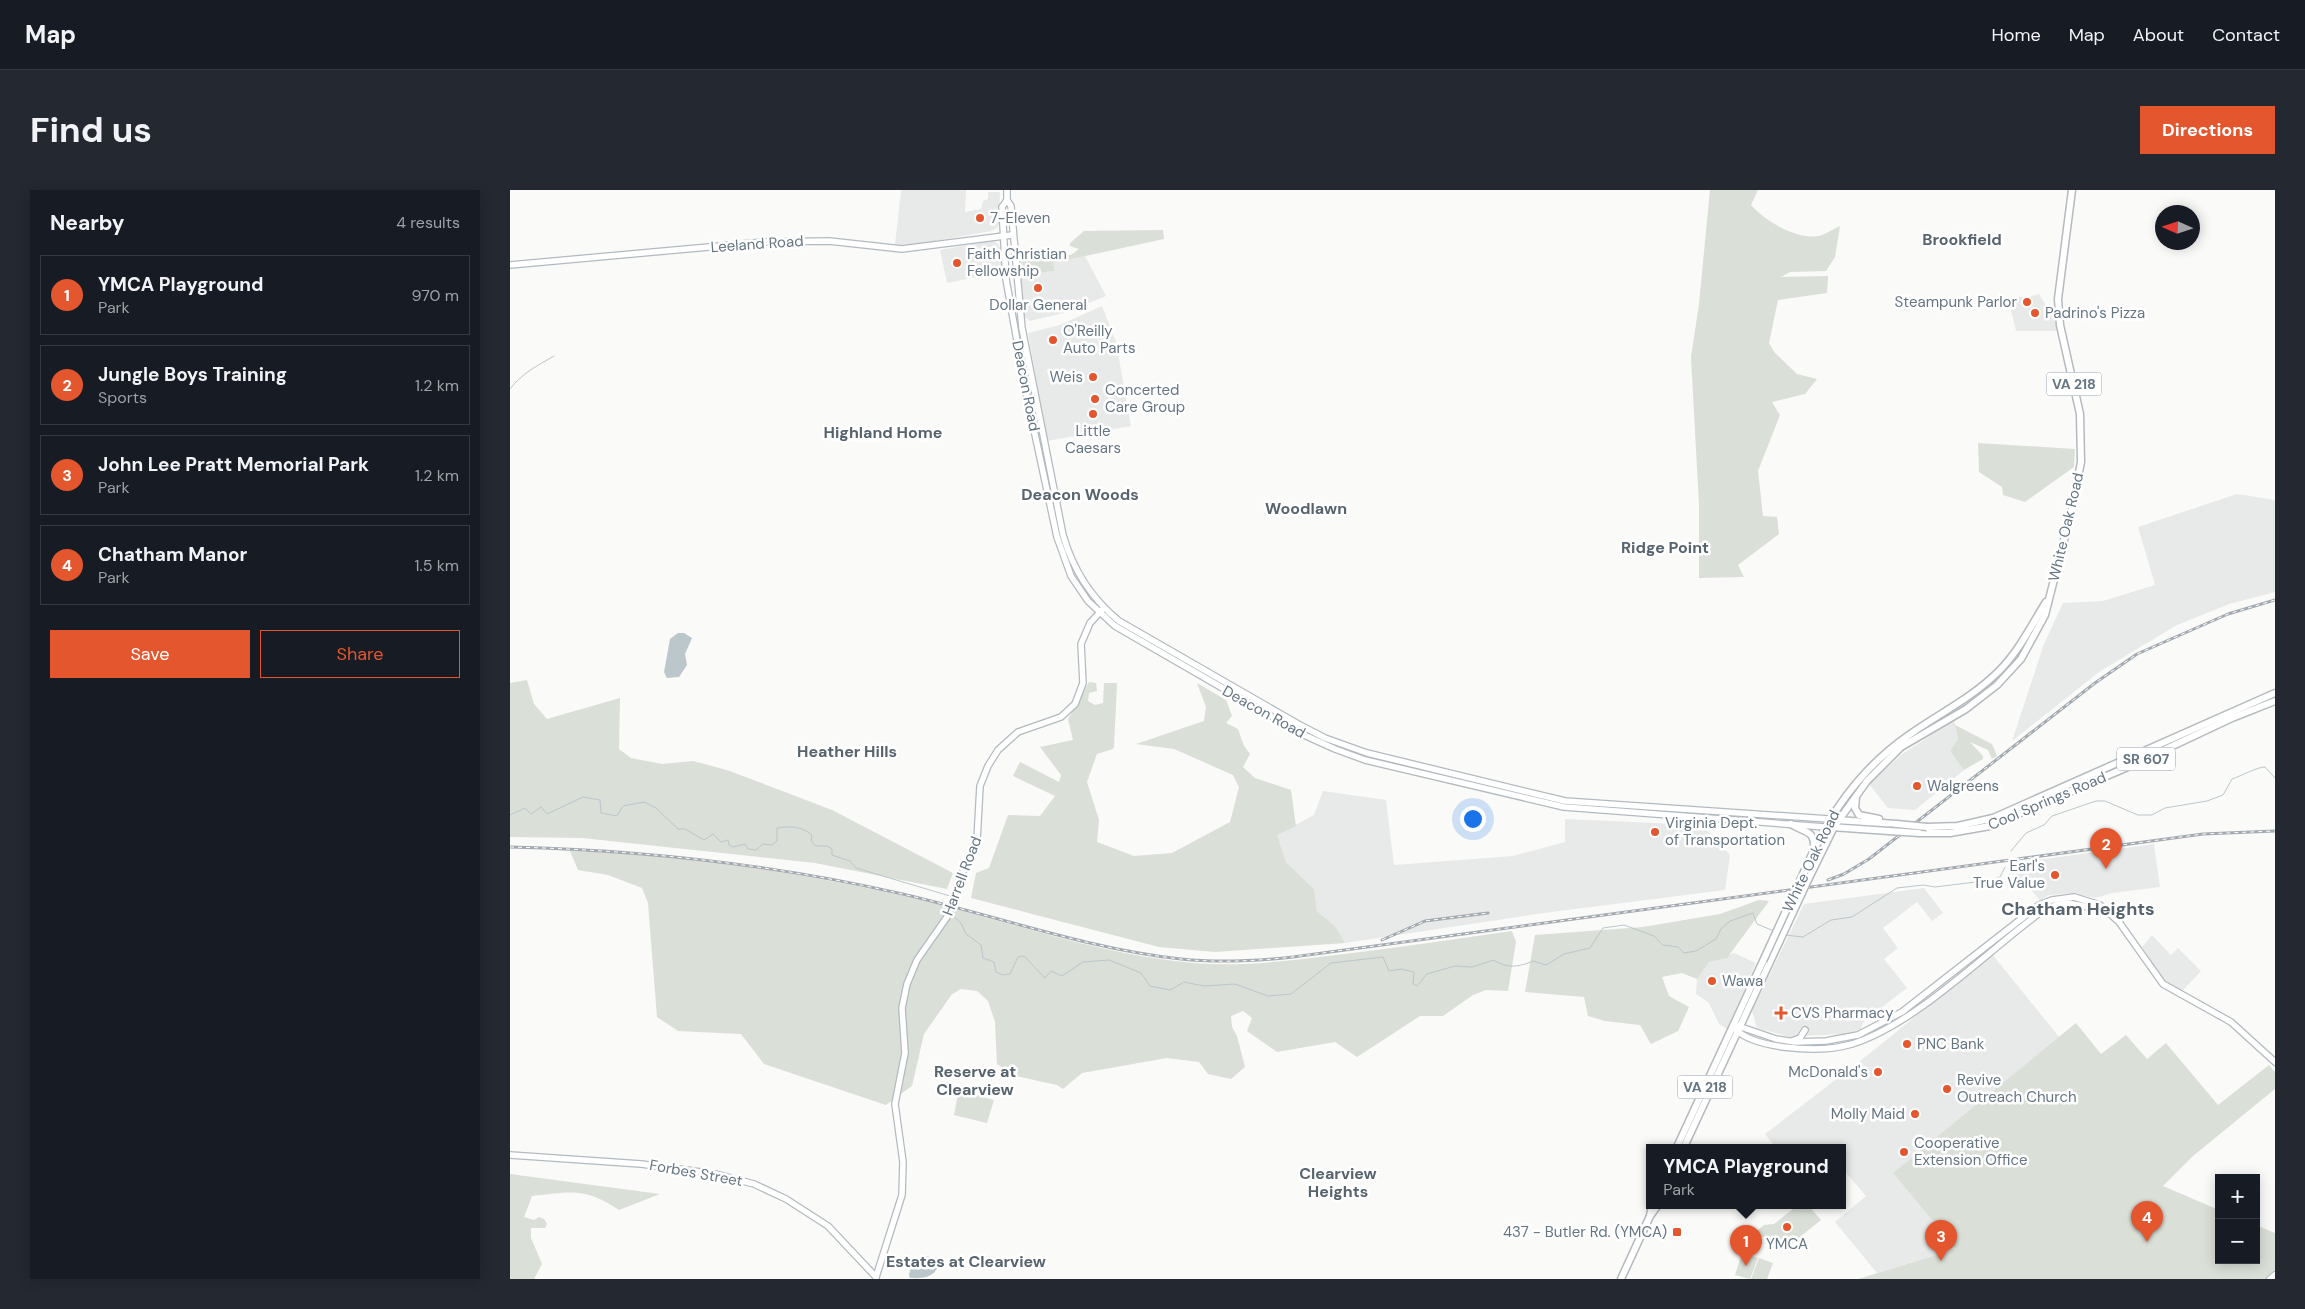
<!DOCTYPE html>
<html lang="en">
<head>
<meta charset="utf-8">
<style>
	:root { --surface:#171b24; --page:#242831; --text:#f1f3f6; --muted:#9ea1a6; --line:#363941; --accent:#e4572e }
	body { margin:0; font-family:"DM Sans",sans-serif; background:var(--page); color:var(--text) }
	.controls { position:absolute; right:15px; bottom:15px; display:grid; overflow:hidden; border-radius:0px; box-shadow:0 2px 12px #0003 }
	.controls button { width:45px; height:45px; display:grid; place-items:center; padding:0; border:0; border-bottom:1px solid var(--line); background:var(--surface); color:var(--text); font:25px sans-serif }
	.compass { position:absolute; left:1645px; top:15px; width:45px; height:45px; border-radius:50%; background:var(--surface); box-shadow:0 2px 12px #0003; rotate:273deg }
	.you { position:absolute; left:962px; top:628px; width:18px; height:18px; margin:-12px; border:4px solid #fff; border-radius:50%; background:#1a73e8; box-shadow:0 0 0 8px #1a73e833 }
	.badge { display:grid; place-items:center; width:32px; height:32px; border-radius:50%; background:var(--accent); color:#fff; font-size:16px; font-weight:700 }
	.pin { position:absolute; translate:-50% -41px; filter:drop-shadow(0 1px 2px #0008) }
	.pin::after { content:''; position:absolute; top:26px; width:18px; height:15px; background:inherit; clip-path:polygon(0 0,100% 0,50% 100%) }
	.popup { position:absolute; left:1136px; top:954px; width:200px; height:65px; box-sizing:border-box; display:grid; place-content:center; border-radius:0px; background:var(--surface); filter:drop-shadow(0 1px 4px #0005); font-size:16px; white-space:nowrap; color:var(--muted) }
	.popup b { font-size:19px; color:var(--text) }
	.popup::after { content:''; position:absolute; left:50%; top:100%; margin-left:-10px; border:10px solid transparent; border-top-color:var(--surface) }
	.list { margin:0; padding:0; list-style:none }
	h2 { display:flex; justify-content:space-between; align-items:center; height:65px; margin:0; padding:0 20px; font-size:21px }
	h2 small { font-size:16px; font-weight:400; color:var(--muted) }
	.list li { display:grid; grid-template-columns:32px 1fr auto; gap:15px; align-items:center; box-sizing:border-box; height:80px; margin:0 10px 10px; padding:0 10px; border:1px solid var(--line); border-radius:0px }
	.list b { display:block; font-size:19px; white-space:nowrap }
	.list p { margin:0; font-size:16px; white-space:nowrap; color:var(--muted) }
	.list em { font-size:16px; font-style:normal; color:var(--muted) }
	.actions { display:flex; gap:10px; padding:15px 20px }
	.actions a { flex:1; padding:11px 0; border:1px solid var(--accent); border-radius:0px; text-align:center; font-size:18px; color:var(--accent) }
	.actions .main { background:var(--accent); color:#fff }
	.map { position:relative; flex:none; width:1765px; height:1089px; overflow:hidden; border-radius:0px }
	header { display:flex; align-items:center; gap:30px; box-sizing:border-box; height:70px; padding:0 25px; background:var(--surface); border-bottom:1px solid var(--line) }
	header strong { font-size:24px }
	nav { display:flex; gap:28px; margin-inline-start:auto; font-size:18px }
	.intro { display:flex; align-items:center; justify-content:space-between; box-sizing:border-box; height:120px; padding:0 30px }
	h1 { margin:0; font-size:35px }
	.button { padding:12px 22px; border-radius:0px; background:var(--accent); color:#fff; font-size:18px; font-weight:700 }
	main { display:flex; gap:30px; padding:0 30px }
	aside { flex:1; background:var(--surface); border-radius:0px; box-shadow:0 2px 12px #0003 }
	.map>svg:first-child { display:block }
	.built { fill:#e8e9e9 }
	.green { fill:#dadfd7 }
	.water { fill:#bbc7cb }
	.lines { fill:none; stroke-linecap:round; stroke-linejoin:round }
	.stream { stroke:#bbc7cb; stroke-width:1 }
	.secondary-casing { stroke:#b3babf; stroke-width:8 }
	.primary-casing { stroke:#b5babe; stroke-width:9 }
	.secondary { stroke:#fff; stroke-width:5.5 }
	.primary { stroke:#fff; stroke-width:6 }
	.rail-casing { stroke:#a2aab0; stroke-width:3 }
	.rail { stroke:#fff; stroke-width:1; stroke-dasharray:4; stroke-linecap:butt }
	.primary-bridge-casing { stroke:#b5babe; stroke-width:9; stroke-linecap:butt }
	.primary-bridge { stroke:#fff; stroke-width:6 }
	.poi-dot { fill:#e4572e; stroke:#fff; stroke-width:2 }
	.labels { text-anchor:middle; stroke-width:5; stroke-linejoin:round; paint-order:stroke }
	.shield { fill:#fff; stroke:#939fa8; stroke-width:1 }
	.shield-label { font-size:14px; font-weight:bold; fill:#657683 }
	.poi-label { font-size:15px; fill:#657683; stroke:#fff; text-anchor:start }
	.street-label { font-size:15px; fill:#657683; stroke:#fff }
	.neighbourhood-label { font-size:16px; font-weight:bold; fill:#57646e; stroke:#fff }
	.quarter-label { font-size:18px; font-weight:bold; fill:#57646e; stroke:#fff }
</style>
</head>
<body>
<header>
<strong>Map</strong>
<nav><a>Home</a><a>Map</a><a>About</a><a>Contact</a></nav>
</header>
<div class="intro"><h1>Find us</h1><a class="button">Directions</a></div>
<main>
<aside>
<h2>Nearby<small>4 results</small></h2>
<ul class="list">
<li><span class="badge">1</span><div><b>YMCA Playground</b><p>Park</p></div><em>970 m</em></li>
<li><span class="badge">2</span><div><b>Jungle Boys Training</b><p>Sports</p></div><em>1.2 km</em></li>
<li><span class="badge">3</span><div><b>John Lee Pratt Memorial Park</b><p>Park</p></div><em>1.2 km</em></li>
<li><span class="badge">4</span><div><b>Chatham Manor</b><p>Park</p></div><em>1.5 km</em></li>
</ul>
<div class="actions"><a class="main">Save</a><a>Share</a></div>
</aside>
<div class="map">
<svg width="1765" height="1089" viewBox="0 0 1765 1089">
	<rect width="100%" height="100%" fill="#fafaf8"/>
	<g class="built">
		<path d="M391,0H456L455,22L471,19L473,11L478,9V2H490L489,33L487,38L481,41L408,54L385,55Z"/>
		<path d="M481,51L486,52L490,57L492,82L437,93L430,60Z"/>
		<path d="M575,66L596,106L554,123L520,131L514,126L510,85L543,81V73Z"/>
		<path d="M1529,104L1545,130L1547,141H1506L1498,107H1518Z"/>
		<path d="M592,116L606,152L621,236L537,251L518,143L550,135Z"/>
		<path d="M1727,304L1765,310V402L1719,414L1665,436L1589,482L1502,551L1534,454L1553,413L1593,411L1645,395L1628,337Z"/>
		<path d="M1444,530L1448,549L1440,561L1454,580L1405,620L1378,618L1359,594L1391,565Z"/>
		<path d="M813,601L876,610L884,675L1003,666L1055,652V629L1192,635L1220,665L1215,700L1034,723L835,753L825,736L807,721L804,699L776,672L767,645L804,625Z"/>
		<path d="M1644,654L1650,697L1602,703L1585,708L1560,703L1539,705L1530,710L1505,682L1506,673Z"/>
		<path d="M1414,698L1433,723L1422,731L1407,712L1373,738L1388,758L1374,769L1397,798L1354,831L1350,840L1340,844L1288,846L1284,848L1247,838L1242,821L1294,714Z"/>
		<path d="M1642,745L1661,765L1668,758L1691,781L1672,801L1660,795L1651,786L1632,757Z"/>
		<path d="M1224,763L1246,773L1217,839L1209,834L1199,813L1186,804L1187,789L1199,772Z"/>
		<path d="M1482,764L1550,848L1383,983L1446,1059L1367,1083L1325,1032L1356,1006L1332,978V957H1265L1255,944L1359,864Z"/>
	</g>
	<g class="green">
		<path d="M1200,0H1248L1241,15C1254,30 1286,50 1308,46C1315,45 1323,39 1330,36L1325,67L1316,81L1280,82L1271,87L1318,86L1317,103L1268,110L1259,153L1265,163L1287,184L1307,189L1295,204L1262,212L1270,225L1248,281L1253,326L1267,327L1269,344L1228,375L1234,387L1189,388V315L1181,167L1189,114Z"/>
		<path d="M653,40L654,49L543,73L544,81L510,85L508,71L561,65L569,59L560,56V53L574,41Z"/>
		<path d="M1468,253L1565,259L1564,277L1515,312L1493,305L1492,297L1469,282Z"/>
		<path d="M17,490L24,514L37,529L110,508L109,559L121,568L152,574L183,571L217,580L322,620L443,683L437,699L305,673L72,648L0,647V493Z"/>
		<path d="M579,492L586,493L587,501L579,503L578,511L585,515L593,513L594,493H607L604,557L603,559L587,564L577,592L589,630L587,652L624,666L662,663L720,632L729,597L723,585L664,559L626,554L694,531L696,517L687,493L716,510L722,526L716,533L728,539L734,556L740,564L733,577L745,588L781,600L786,636L767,645L776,672L804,699L807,721L825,736L835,753L705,762L649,757L461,708L466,683L479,678L498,625L530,626L545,606L503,586L510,572L549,592L551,585L530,557L563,550L558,529Z"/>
		<path d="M1445,535L1482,554L1487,566L1482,569L1478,560L1460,552L1473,566V569L1454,580L1440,561L1448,549Z"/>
		<path d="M60,661C176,665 294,683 407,709C498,731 589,765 683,773C731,777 778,771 826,765C885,758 944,749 1002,741L1006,752L998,801L976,800L963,805L933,826H910L847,867L825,852L767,862L737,841L742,828L733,821L721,826L722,837L727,846L735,877L721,889L698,884L689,872L657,868L572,883L553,899L547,895L506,886L487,874L485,832L478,811L467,801L451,799L442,804L414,844L402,896L376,915L254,874L231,844L168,841L147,827L138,713L132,698L98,685L68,680Z"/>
		<path d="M1249,710L1259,711L1217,768L1199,772L1187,789L1172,783L1152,787L1159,806L1179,817L1168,841L1141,854L1130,835L1095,831L1078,826L1074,807L1015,802L1025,745L1133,737L1210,724Z"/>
		<path d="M1566,833L1591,864L1616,845L1637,869L1656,853L1708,915L1759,875L1765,882V899L1683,966L1653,996L1709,1020V1070H1746V1035L1765,1043V1089H1348L1446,1059L1383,983Z"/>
		<path d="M451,901L484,910L477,933L444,925L448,904Z"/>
		<path d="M0,984L150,1004L109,1020C74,997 62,1002 22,1006L14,1027L24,1030L29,1027L34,1029L37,1034L35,1038H21V1048L32,1074L24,1089H0Z"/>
		<path d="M1288,1015H1298L1311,1030L1276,1058H1270L1248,1044V1040L1254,1035L1264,1034Z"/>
		<path d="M1232,1063L1248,1068L1240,1089L1225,1085Z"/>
		<path d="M1249,1068L1263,1073L1257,1089H1241Z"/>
	</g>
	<g class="water">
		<path d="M168,443H174L182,448L175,464L177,475L169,487L157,488L154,482L160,449Z"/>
		<path d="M414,1066L429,1068C429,1086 416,1089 400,1088L399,1085C401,1075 404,1068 414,1066Z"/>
	</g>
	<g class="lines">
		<g class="stream">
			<path d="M0,199C12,183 27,176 44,166"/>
			<path d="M0,625L15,618L21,624L31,617L37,624L73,607L90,610L91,623L107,626L113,616L134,612L146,618L168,639H175L194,650L203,644L211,652L218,650L219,655L223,657L235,654L238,659L246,660L253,654L262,655L267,651V638C280,636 291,636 302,645L301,651L306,656H317L322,659V665L340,671L346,678L440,706"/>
			<path d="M1501,661L1516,643L1534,635L1542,626L1586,611H1595L1628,625H1642L1655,618L1697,611L1713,605L1722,589C1731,586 1747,577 1755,577L1765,588"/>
			<path d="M442,725L451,733L456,744L471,755L473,768L484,772L486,782L493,785L500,784L508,767L514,766L535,788L541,781L552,786L573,772L599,770L631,783L640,796L660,800L674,792L694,796L725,794L758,806L781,804L821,773L873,767L879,781L891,779L904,782L903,794L907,796L917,784L945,776L962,777L984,770C997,779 1009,777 1023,771L1036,775L1054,764L1080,758L1093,738L1114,735L1144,746L1153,755L1168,757L1174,763L1186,761L1206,749L1211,739L1220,731L1243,723L1247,734L1264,741"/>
			<path d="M1275,745L1293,747L1321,730L1342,727L1387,698L1413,695L1425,697L1482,690L1490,687L1495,677"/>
		</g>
		<defs>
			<g id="secondary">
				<path d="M497,0V10L492,17L496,89L517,207L547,347L561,386L578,411L605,436L794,545L825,559L855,570L1054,617L1315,637"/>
				<path d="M497,10L501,16L512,138L553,345C563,380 581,408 609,431L788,534L815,548L857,563L1055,611L1319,629"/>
				<path d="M0,75L254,52L319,51L392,59L502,45"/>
				<path d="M1228,836L1266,849L1285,852L1316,851L1348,845L1392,822L1529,715L1542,710L1564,707L1590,715L1609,732L1653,794L1721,832L1765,872"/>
				<path d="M1225,839C1236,850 1259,855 1274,857C1296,860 1321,860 1342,854C1406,834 1476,762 1531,722L1546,715L1558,713L1593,720"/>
				<path d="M1282,851L1290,848L1295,840"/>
				<path d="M0,965L131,974L206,984L244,994L276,1009L318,1036L366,1087"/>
				<path d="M366,1087L392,1005L393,972L385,914L395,863L392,818L397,794L407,770L437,727L450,688L467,650L470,596L478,576L488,560L508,542L551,527L565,514L573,493L571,454L580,433L592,420"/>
				<path d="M1760,1089L1765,1085"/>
			</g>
			<g id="primary">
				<path d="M1346,607L1345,618L1349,625L1369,629"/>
				<path d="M1326,630L1387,634"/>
				<path d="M1281,634C1293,642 1305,640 1304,657"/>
				<path d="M1321,637L1379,641"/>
				<path d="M1417,637L1448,636L1483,628L1765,503"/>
				<path d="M1409,643H1440L1480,636L1620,576L1722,528L1765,511"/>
				<path d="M1299,671C1321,620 1353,577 1399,545C1430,523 1462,508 1489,481C1509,461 1521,436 1536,412"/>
				<path d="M1297,692L1324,637L1357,591L1391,557L1456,519L1487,495L1511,469L1535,425L1561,323L1571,272L1570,224L1550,135L1548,109L1562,0"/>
				<path d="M1167,957L1253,771"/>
				<path d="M1174,957L1291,705"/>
				<path d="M1140,1026L1142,1015"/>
				<path d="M1111,1089L1140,1026L1148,1015"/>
			</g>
		</defs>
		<use href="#secondary" class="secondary-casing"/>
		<use href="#primary" class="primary-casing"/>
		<use href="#secondary" class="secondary"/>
		<use href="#primary" class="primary"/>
		<defs>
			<g id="rail">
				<path d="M0,657C131,660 260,674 388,703C481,724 577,759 671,769C709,773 746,771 783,767L1693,644L1765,641"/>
				<path d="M1318,690L1334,684L1359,669L1585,493L1627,464L1718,424L1765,410"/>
				<path d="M872,750L915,731L978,723"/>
			</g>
		</defs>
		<use href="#rail" class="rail-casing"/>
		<use href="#rail" class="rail"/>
		<defs>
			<g id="primary-bridge">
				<path d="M1387,634L1417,637"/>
				<path d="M1379,641L1409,643"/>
				<path d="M1291,705L1297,692"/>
				<path d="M1253,771L1299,671"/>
			</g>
		</defs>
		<use href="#primary-bridge" class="primary-bridge-casing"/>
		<use href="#primary-bridge" class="primary-bridge"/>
	</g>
	<g class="poi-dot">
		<circle cx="470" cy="28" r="5"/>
		<circle cx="447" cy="73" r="5"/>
		<circle cx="528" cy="98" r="5"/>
		<circle cx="1517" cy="112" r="5"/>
		<circle cx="1525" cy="123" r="5"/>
		<circle cx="543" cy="150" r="5"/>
		<circle cx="583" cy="187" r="5"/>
		<circle cx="585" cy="209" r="5"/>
		<circle cx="583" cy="224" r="5"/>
		<circle cx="1407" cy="596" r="5"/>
		<circle cx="1145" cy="642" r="5"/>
		<circle cx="1545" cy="685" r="5"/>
		<circle cx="1202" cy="791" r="5"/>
		<path d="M1268.5 815.5h5v5h5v5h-5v5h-5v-5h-5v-5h5z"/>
		<circle cx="1397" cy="854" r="5"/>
		<circle cx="1368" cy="882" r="5"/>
		<circle cx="1437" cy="899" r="5"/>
		<circle cx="1405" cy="924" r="5"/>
		<circle cx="1394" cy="962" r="5"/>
		<circle cx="1277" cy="1037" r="5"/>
		<rect x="1162" y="1037" width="10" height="10" rx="2.5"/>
	</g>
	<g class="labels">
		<g class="shield">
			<rect x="1536.5" y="182.5" width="55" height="23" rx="4"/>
			<rect x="1607" y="557.5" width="58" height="23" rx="4"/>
			<rect x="1167.5" y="885.5" width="55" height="23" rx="4"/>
		</g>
		<g class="shield-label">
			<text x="1564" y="199">VA 218</text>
			<text x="1636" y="574">SR 607</text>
			<text x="1195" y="902">VA 218</text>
		</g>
		<g class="poi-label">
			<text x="480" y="33">7-Eleven</text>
			<text x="457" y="69">Faith Christian<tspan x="457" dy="17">Fellowship</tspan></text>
			<text x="1507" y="117" text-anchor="end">Steampunk Parlor</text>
			<text x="528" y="120" text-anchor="middle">Dollar General</text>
			<text x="1535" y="128">Padrino's Pizza</text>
			<text x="553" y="146">O'Reilly<tspan x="553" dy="17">Auto Parts</tspan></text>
			<text x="573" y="192" text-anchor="end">Weis</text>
			<text x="595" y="205">Concerted<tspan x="595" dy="17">Care Group</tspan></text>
			<text x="583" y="246" text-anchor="middle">Little<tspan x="583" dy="17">Caesars</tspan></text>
			<text x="1417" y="601">Walgreens</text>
			<text x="1155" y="638">Virginia Dept.<tspan x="1155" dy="17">of Transportation</tspan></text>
			<text x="1535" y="681" text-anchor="end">Earl's<tspan x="1535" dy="17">True Value</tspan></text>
			<text x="1212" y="796">Wawa</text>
			<text x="1281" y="828">CVS Pharmacy</text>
			<text x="1407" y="859">PNC Bank</text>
			<text x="1358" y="887" text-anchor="end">McDonald's</text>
			<text x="1447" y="895">Revive<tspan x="1447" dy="17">Outreach Church</tspan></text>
			<text x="1395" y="929" text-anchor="end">Molly Maid</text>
			<text x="1404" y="958">Cooperative<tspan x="1404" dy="17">Extension Office</tspan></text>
			<text x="1157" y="1047" text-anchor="end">437 - Butler Rd. (YMCA)</text>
			<text x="1277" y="1059" text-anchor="middle">YMCA</text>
		</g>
		<g class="street-label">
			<text transform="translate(247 54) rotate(-4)" y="5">Leeland Road</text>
			<text transform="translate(516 196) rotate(79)" y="5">Deacon Road</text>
			<text transform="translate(1556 337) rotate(-77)" y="5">White Oak Road</text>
			<text transform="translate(754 522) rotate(29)" y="5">Deacon Road</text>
			<text transform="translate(1537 611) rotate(-23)" y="5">Cool Springs Road</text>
			<text transform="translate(1301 671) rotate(-64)" y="5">White Oak Road</text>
			<text transform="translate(452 686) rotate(-69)" y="5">Harrell Road</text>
			<text transform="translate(186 983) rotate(10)" y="5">Forbes Street</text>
		</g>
		<g class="neighbourhood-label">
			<text x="1452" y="55">Brookfield</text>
			<text x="373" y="248">Highland Home</text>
			<text x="570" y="310">Deacon Woods</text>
			<text x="796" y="324">Woodlawn</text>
			<text x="1155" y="363">Ridge Point</text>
			<text x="337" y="567">Heather Hills</text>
			<text x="465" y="887">Reserve at<tspan x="465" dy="18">Clearview</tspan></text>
			<text x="828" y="989">Clearview<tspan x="828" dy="18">Heights</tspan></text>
			<text x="456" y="1077">Estates at Clearview</text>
		</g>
		<g class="quarter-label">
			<text x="1568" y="725">Chatham Heights</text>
		</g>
	</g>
</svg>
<div class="controls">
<button>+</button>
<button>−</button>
</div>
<svg class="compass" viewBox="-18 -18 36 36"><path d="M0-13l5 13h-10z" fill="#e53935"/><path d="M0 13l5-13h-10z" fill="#9ea1a6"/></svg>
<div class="you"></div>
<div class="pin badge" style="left:1236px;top:1076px">1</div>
<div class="popup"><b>YMCA Playground</b>Park</div>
<div class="pin badge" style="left:1596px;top:679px">2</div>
<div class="pin badge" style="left:1431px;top:1071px">3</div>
<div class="pin badge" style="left:1637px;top:1052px">4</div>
</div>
</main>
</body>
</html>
